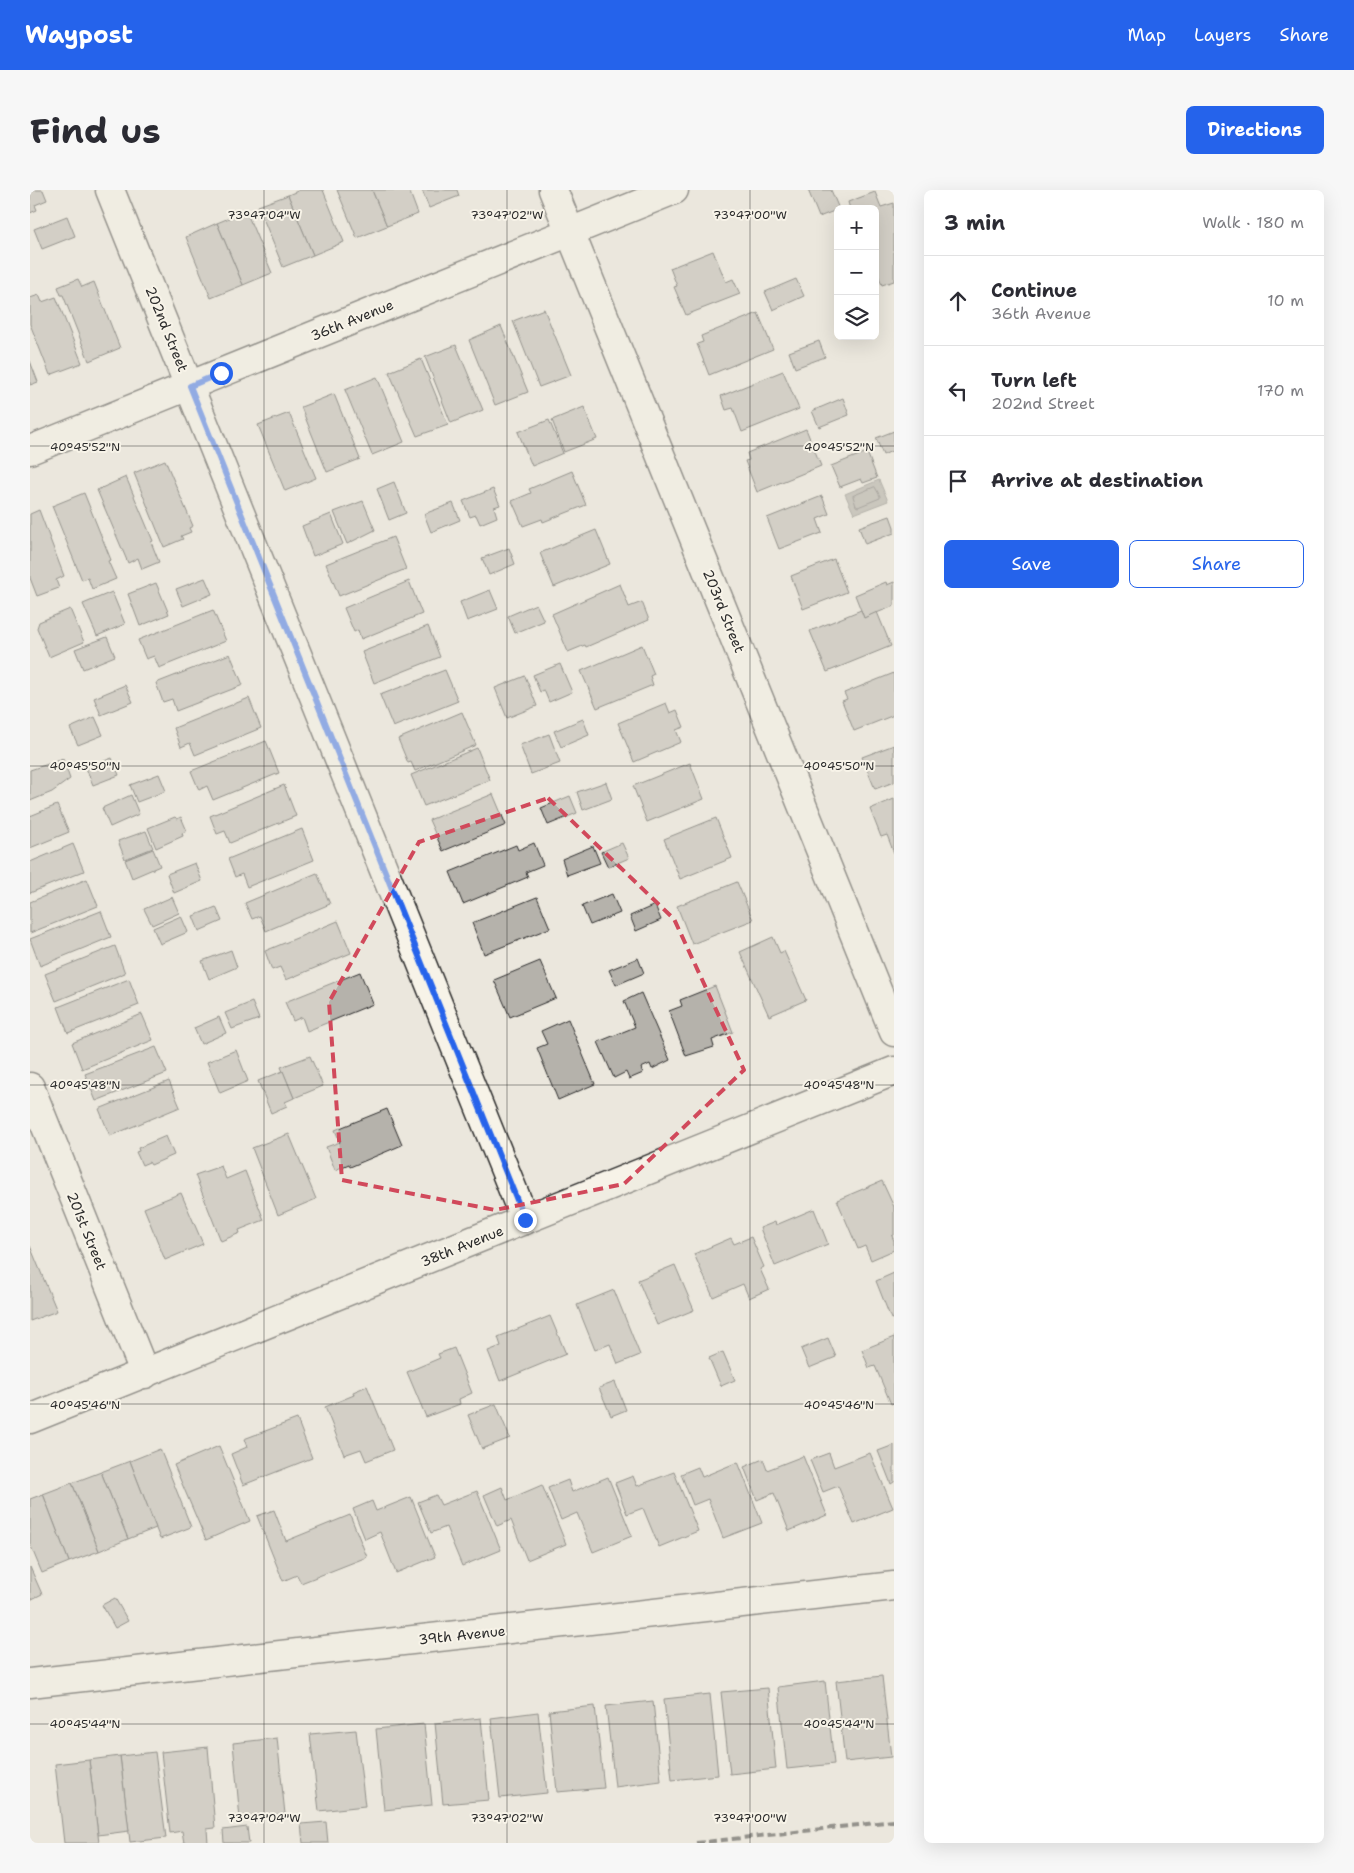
<!DOCTYPE html>
<html lang="en">
<head>
<meta charset="utf-8">
<style>
	:root { --surface:#fff; --page:#f7f7f7; --text:#2b2b33; --muted:#7c7c81; --line:#e1e1e2; --accent:#2563eb }
	body { margin:0; font-family:"Shantell Sans",sans-serif; background:var(--page); color:var(--text) }
	.controls { position:absolute; right:15px; top:15px; display:grid; overflow:hidden; border-radius:8px; box-shadow:0 5px 20px #0002 }
	.controls button { width:45px; height:45px; display:grid; place-items:center; padding:0; border:0; border-bottom:1px solid var(--line); background:var(--surface); color:var(--text); font:25px sans-serif }
	.stop { position:absolute; width:15px; height:15px; margin:-11px; border:4px solid #2563eb; border-radius:50%; background:#fff }
	.stop.end { background:#2563eb; border-color:#fff; box-shadow:0 1px 5px #0008 }
	.list { margin:0; padding:0; list-style:none }
	h2 { display:flex; justify-content:space-between; align-items:center; height:65px; margin:0; padding:0 20px; font-size:21px }
	h2 small { font-size:16px; font-weight:400; color:var(--muted) }
	.list li { display:grid; grid-template-columns:32px 1fr auto; gap:15px; align-items:center; box-sizing:border-box; height:90px; padding:0 20px; border-top:1px solid var(--line) }
	.list b { display:block; font-size:19px; white-space:nowrap }
	.list p { margin:0; font-size:16px; white-space:nowrap; color:var(--muted) }
	.list em { font-size:16px; font-style:normal; color:var(--muted) }
	.actions { display:flex; gap:10px; padding:15px 20px }
	.actions a { flex:1; padding:11px 0; border:1px solid var(--accent); border-radius:8px; text-align:center; font-size:18px; color:var(--accent) }
	.actions .main { background:var(--accent); color:#fff }
	.icon { flex:none; width:28px; height:28px; fill:none; stroke:currentColor; stroke-width:2; stroke-linecap:round; stroke-linejoin:round }
	.map { position:relative; flex:none; width:864px; height:1653px; overflow:hidden; border-radius:8px }
	header { display:flex; align-items:center; gap:30px; box-sizing:border-box; height:70px; padding:0 25px; background:var(--accent); color:#fff }
	header strong { font-size:24px }
	nav { display:flex; gap:28px; margin-inline-start:auto; font-size:18px }
	.intro { display:flex; align-items:center; justify-content:space-between; box-sizing:border-box; height:120px; padding:0 30px }
	h1 { margin:0; font-size:35px }
	.button { padding:12px 22px; border-radius:8px; background:var(--accent); color:#fff; font-size:18px; font-weight:700 }
	main { display:flex; gap:30px; padding:0 30px }
	aside { flex:1; background:var(--surface); border-radius:8px; box-shadow:0 5px 20px #0002 }
	.map>svg:first-child { display:block }
	.water { fill:#a29f98; stroke:#72716c }
	.lines { fill:none; stroke-linecap:round; stroke-linejoin:round }
	.shore { stroke:#5b5957; stroke-width:1 }
	.building { fill:#b5b2ab; stroke:#2b2b2b }
	.street-casing { stroke:#2b2b2b; stroke-width:31 }
	.street { stroke:#f7f3e8; stroke-width:28 }
	.rail { stroke:#2b2b2b; stroke-width:4; stroke-dasharray:8 4; stroke-linecap:butt }
	.route { stroke:#2563eb; stroke-width:6 }
	.marked { fill:none; stroke:#d1495b; stroke-width:4; stroke-dasharray:10 6; stroke-linejoin:round }
	.ticks { fill:none; stroke:#2b2b2b; stroke-width:1; stroke-opacity:0.45 }
	.labels { text-anchor:middle; stroke-width:4; stroke-linejoin:round; paint-order:stroke }
	.street-label { font-size:14px; fill:#2b2b2b; stroke:#f7f3e8 }
	.ticks-label { font-size:12px; text-anchor:middle; fill:#2b2b2b; stroke:#f7f3e8; stroke-width:4; stroke-linejoin:round; paint-order:stroke }
</style>
</head>
<body>
<header>
<strong>Waypost</strong>
<nav><a>Map</a><a>Layers</a><a>Share</a></nav>
</header>
<div class="intro"><h1>Find us</h1><a class="button">Directions</a></div>
<main>
<div class="map">
<svg width="864" height="1653" viewBox="0 0 864 1653">
	<rect width="100%" height="100%" fill="#ebe7dd"/>
	<filter id="ink" filterUnits="userSpaceOnUse"><feTurbulence type="fractalNoise" baseFrequency=".02" numOctaves="2"/><feDisplacementMap in="SourceGraphic" scale="10" xChannelSelector="R" yChannelSelector="G"/><feConvolveMatrix kernelMatrix="1 2 1 2 8 2 1 2 1" color-interpolation-filters="sRGB"/></filter>
	<g filter="url(#ink)">
		<path class="water" d="M849,290L858,311L824,324L815,304Z"/>
		<g class="lines">
			<path class="shore" d="M845,297L850,306V308L828,317L826,316L823,306Z"/>
		</g>
		<g class="building">
			<path d="M0,0H13L17,10L5,15L7,20L0,23Z"/>
			<path d="M270,0H293L314,52L283,65L258,5Z"/>
			<path d="M307,0H342L357,36L327,48Z"/>
			<path d="M342,0H379L388,24L357,36Z"/>
			<path d="M392,0H427L429,6L399,18Z"/>
			<path d="M778,0H801L809,19L789,27Z"/>
			<path d="M845,2L851,17L864,13V91L852,95L845,77V19H820L818,12Z"/>
			<path d="M258,5L283,65L253,77L228,16Z"/>
			<path d="M216,21L242,83L213,95L187,33Z"/>
			<path d="M37,26L45,46L12,59L4,39Z"/>
			<path d="M187,33L213,95L181,108L156,47Z"/>
			<path d="M683,61L696,92L703,89L710,104L656,125L644,97L647,96L640,78Z"/>
			<path d="M48,89L52,97L64,92L90,158L59,171L33,105H31L28,97Z"/>
			<path d="M766,89L774,106L743,120L735,102Z"/>
			<path d="M9,105L12,112L26,107L52,173L20,185L0,134V108Z"/>
			<path d="M514,119L541,185L509,197L483,131Z"/>
			<path d="M728,123L743,159L679,185L667,154L673,152L671,146Z"/>
			<path d="M471,136L498,202L465,215L439,150Z"/>
			<path d="M789,151L795,167L765,178L759,162Z"/>
			<path d="M426,155L453,220L421,233L395,167Z"/>
			<path d="M391,169L418,235L387,246L359,182Z"/>
			<path d="M0,171L8,192L0,195Z"/>
			<path d="M753,181L769,219L712,242L703,218L696,220L691,206Z"/>
			<path d="M347,187L374,252L342,265L315,200Z"/>
			<path d="M304,204L330,269L297,282L271,217Z"/>
			<path d="M813,208L819,225L789,237L782,221Z"/>
			<path d="M554,217L567,249L534,262L522,230Z"/>
			<path d="M259,223L286,288L255,301L228,235Z"/>
			<path d="M519,230L533,263L502,276L488,242Z"/>
			<path d="M776,239L791,276L727,302L715,271L719,270L717,263Z"/>
			<path d="M864,241V260L853,265L846,248Z"/>
			<path d="M837,262L847,288L833,293L831,289L810,297L801,276Z"/>
			<path d="M135,270L163,336L159,338L161,342L151,346L153,349L134,357L104,283Z"/>
			<path d="M542,281L556,315L513,332L512,329L493,336L482,311L501,303L499,299Z"/>
			<path d="M96,287L123,351L121,352L129,372L112,379L108,368L98,373L67,300Z"/>
			<path d="M364,292L376,323L359,330L347,299Z"/>
			<path d="M463,299L470,315L464,317L467,327L450,334L446,325L440,327L433,311Z"/>
			<path d="M54,303L81,370L78,371L86,389L62,399L58,388L52,390L22,316Z"/>
			<path d="M792,306L799,324L787,329L792,343L749,359L737,328Z"/>
			<path d="M333,311L345,340L317,354L304,322Z"/>
			<path d="M423,313L430,330L401,342L394,324Z"/>
			<path d="M9,320L34,386L26,390L29,398L7,406L0,388V324Z"/>
			<path d="M301,324L313,354L283,366L272,336Z"/>
			<path d="M860,326L864,337V343L835,354L829,337Z"/>
			<path d="M566,340L580,374L524,397L510,363Z"/>
			<path d="M363,347L376,379L309,406L296,374Z"/>
			<path d="M479,358L485,374L459,385L452,368Z"/>
			<path d="M804,369L817,402L773,419L761,386Z"/>
			<path d="M175,388L182,404L153,416L146,399Z"/>
			<path d="M379,391L392,424L331,449L328,440L324,442L314,418Z"/>
			<path d="M856,392L857,395L864,392V416L834,428L825,405Z"/>
			<path d="M126,393L139,424L110,436L98,404Z"/>
			<path d="M590,394L599,417L612,412L619,430L556,457L555,455L538,462L522,424Z"/>
			<path d="M460,400L468,419L437,431L430,412Z"/>
			<path d="M82,402L95,434L67,446L53,414Z"/>
			<path d="M506,414L514,431L485,443L478,426Z"/>
			<path d="M40,419L54,452L19,467L7,438L9,432Z"/>
			<path d="M183,420L196,451L129,478L124,466L116,469L108,450Z"/>
			<path d="M831,420L834,428L847,422L861,456L797,482L780,441Z"/>
			<path d="M398,436L410,467L344,493L332,462Z"/>
			<path d="M77,447L85,466L53,479L45,459Z"/>
			<path d="M612,455L624,484L620,486L623,495L567,518L551,481Z"/>
			<path d="M200,464L213,495L146,521L142,509L133,512L126,493Z"/>
			<path d="M530,474L542,502L519,512L514,500L510,502L503,485Z"/>
			<path d="M415,480L428,511L363,537L350,505Z"/>
			<path d="M864,483V525L824,541L812,511L817,509L814,503Z"/>
			<path d="M495,486L507,516L477,528L465,498Z"/>
			<path d="M95,495L103,512L71,525L64,508Z"/>
			<path d="M219,508L231,538L165,565L160,553L151,557L144,538Z"/>
			<path d="M636,513L640,523L647,520L654,537L646,540L651,552L604,572L588,533Z"/>
			<path d="M432,522L446,555L385,581L381,572L378,573L368,549Z"/>
			<path d="M65,527L73,545L48,555L40,538Z"/>
			<path d="M553,529L559,545L531,557L524,541Z"/>
			<path d="M519,544L530,573L501,584L490,555Z"/>
			<path d="M236,551L249,583L183,610L177,596L169,600L161,581Z"/>
			<path d="M864,555V592L845,599L832,567Z"/>
			<path d="M447,558L460,590L394,616L381,585Z"/>
			<path d="M82,568L89,585L63,595L56,578Z"/>
			<path d="M33,569L40,589L22,602L0,611V580Z"/>
			<path d="M660,573L674,609L617,632L603,596Z"/>
			<path d="M129,584L136,601L107,612L100,595Z"/>
			<path d="M576,592L582,609L553,620L547,602Z"/>
			<path d="M254,595L266,626L200,653L195,641L187,644L180,626Z"/>
			<path d="M463,604L476,635L413,661L399,630Z"/>
			<path d="M101,605L109,624L80,637L72,618Z"/>
			<path d="M540,606L547,623L518,635L511,618Z"/>
			<path d="M864,609V663L857,645L851,647L840,619Z"/>
			<path d="M27,615L39,642L0,658V626Z"/>
			<path d="M145,627L147,629L151,627L157,641L152,643L153,646L126,658L118,638Z"/>
			<path d="M686,628L702,668L650,689L634,649Z"/>
			<path d="M272,639L284,670L217,697L212,684L205,687L198,669Z"/>
			<path d="M116,641L123,658L95,669L88,651Z"/>
			<path d="M504,653L513,675L496,682L498,687L433,714L420,682L486,655L488,660Z"/>
			<path d="M592,653L599,668L578,677L571,662Z"/>
			<path d="M43,654L54,681L0,703V672Z"/>
			<path d="M563,656L570,673L537,685L532,669Z"/>
			<path d="M123,659L130,676L102,688L95,670Z"/>
			<path d="M165,673L172,691L144,703L137,684Z"/>
			<path d="M287,683L300,714L236,741L230,726L222,729L215,713Z"/>
			<path d="M57,689L68,716L0,743V712Z"/>
			<path d="M707,692L723,730L662,754L647,716Z"/>
			<path d="M582,704L590,723L560,735L552,716Z"/>
			<path d="M142,707L149,723L122,735L114,719Z"/>
			<path d="M507,707L520,738L454,764L442,733Z"/>
			<path d="M625,715L631,730L606,741L600,726Z"/>
			<path d="M186,717L192,731L169,741L163,726Z"/>
			<path d="M71,721L81,747L10,776L0,749Z"/>
			<path d="M151,726L158,742L130,754L123,738Z"/>
			<path d="M308,731L321,763L256,790L250,777L242,780L235,761Z"/>
			<path d="M743,747L750,763L754,761L776,810L739,826L710,762Z"/>
			<path d="M85,756L95,783L26,811L15,784Z"/>
			<path d="M201,760L207,777L179,789L172,771Z"/>
			<path d="M608,768L614,783L586,795L579,780Z"/>
			<path d="M510,771L526,808L480,827L464,790Z"/>
			<path d="M330,782L343,814L277,841L272,827L263,831L255,812Z"/>
			<path d="M99,789L109,815L38,843L28,817Z"/>
			<path d="M685,796L703,842L682,850L684,857L656,866L639,821L652,816L650,810Z"/>
			<path d="M611,803L640,870L622,879L620,874L611,878L613,883L599,889L596,882L584,888L568,852L605,837L594,811Z"/>
			<path d="M222,812L229,829L202,839L195,823Z"/>
			<path d="M112,824L123,850L52,879L42,853Z"/>
			<path d="M189,827L196,843L171,854L164,838Z"/>
			<path d="M538,829L565,894L528,910L507,858L517,854L511,841Z"/>
			<path d="M126,857L137,883L66,911L55,884Z"/>
			<path d="M206,860L218,891L190,903L177,872Z"/>
			<path d="M280,866L293,896L264,908L251,877Z"/>
			<path d="M253,881L264,908L255,912L257,916L241,923L228,891Z"/>
			<path d="M139,891L150,917L80,946L69,919Z"/>
			<path d="M357,919L372,955L320,977L319,974L305,980L296,957L310,952L305,940Z"/>
			<path d="M259,944L286,1009L248,1025L222,958Z"/>
			<path d="M136,946L144,965L121,975L119,972L112,975L106,962L109,961L108,958Z"/>
			<path d="M191,976L196,989L215,981L234,1030L209,1040L210,1043L191,1051L165,985Z"/>
			<path d="M852,991L864,1017V1045L862,1046L864,1051V1060L841,1070L835,1056L828,1059L807,1010Z"/>
			<path d="M151,1003L173,1054L135,1070L114,1018Z"/>
			<path d="M784,1019L798,1054L745,1076L730,1038L745,1032L746,1035Z"/>
			<path d="M721,1047L734,1077L730,1079L739,1099L719,1108L713,1094L683,1107L664,1064L701,1048L704,1054Z"/>
			<path d="M0,1056L27,1121L0,1131Z"/>
			<path d="M645,1075L664,1120L627,1135L608,1090Z"/>
			<path d="M864,1083V1128L861,1129L846,1091Z"/>
			<path d="M584,1100L610,1165L588,1174L580,1154L565,1160L547,1115Z"/>
			<path d="M520,1126L536,1164L470,1191L458,1161L471,1156L468,1147Z"/>
			<path d="M864,1147V1213L861,1214L845,1176L839,1178L832,1160Z"/>
			<path d="M798,1148L806,1167L779,1178L771,1159Z"/>
			<path d="M424,1158L442,1203L429,1209L430,1214L396,1227L377,1182L410,1168L408,1164Z"/>
			<path d="M693,1162L705,1190L691,1196L679,1168Z"/>
			<path d="M585,1192L596,1220L581,1226L569,1198Z"/>
			<path d="M337,1196L363,1260L336,1271L331,1259L314,1265L295,1217L324,1205L323,1202Z"/>
			<path d="M466,1214L480,1248L452,1259L438,1225Z"/>
			<path d="M267,1229L282,1268L213,1295L201,1264L217,1257L214,1249Z"/>
			<path d="M864,1255V1292L861,1294L848,1261Z"/>
			<path d="M189,1256L220,1331L176,1350L144,1275Z"/>
			<path d="M130,1259L161,1337L130,1349L100,1271Z"/>
			<path d="M799,1263L804,1277L840,1263L863,1318L824,1334L808,1296L793,1302L780,1270Z"/>
			<path d="M773,1266L797,1325L759,1341L744,1303L727,1310L714,1277L733,1269L737,1280Z"/>
			<path d="M100,1271L126,1338L98,1349L71,1282Z"/>
			<path d="M708,1272L732,1333L693,1348L678,1309L663,1315L651,1284L668,1277L672,1287Z"/>
			<path d="M71,1282L98,1349L69,1361L42,1293Z"/>
			<path d="M644,1282L668,1341L629,1357L613,1318L597,1324L585,1293L603,1286L607,1296Z"/>
			<path d="M578,1287L602,1346L563,1362L547,1323L531,1330L518,1298L538,1290L542,1302Z"/>
			<path d="M42,1293L69,1361L39,1372L13,1304Z"/>
			<path d="M512,1295L536,1354L497,1370L481,1330L467,1336L454,1305L472,1297L477,1310Z"/>
			<path d="M447,1301L471,1360L432,1376L416,1337L401,1343L388,1312L406,1305L411,1315Z"/>
			<path d="M13,1304L39,1372L12,1383L0,1354V1309Z"/>
			<path d="M381,1307L405,1367L366,1383L350,1342L335,1349L323,1319L342,1311L346,1321Z"/>
			<path d="M244,1320L256,1351L320,1325L337,1367L271,1393L267,1385L253,1391L227,1326Z"/>
			<path d="M0,1377L12,1404L0,1410Z"/>
			<path d="M85,1408L98,1431L85,1438L72,1415Z"/>
			<path d="M852,1486L861,1567L815,1572L806,1491Z"/>
			<path d="M795,1491L804,1574L757,1579L748,1497Z"/>
			<path d="M738,1498L746,1579L700,1584L691,1502Z"/>
			<path d="M680,1504L688,1585L642,1590L634,1509Z"/>
			<path d="M623,1511L631,1591L585,1597L576,1516Z"/>
			<path d="M565,1516L574,1598L527,1602L519,1521Z"/>
			<path d="M508,1522L517,1603L470,1608L461,1528Z"/>
			<path d="M451,1528L459,1610L413,1614L405,1533Z"/>
			<path d="M394,1534L402,1615L354,1620L346,1539Z"/>
			<path d="M326,1540L335,1616L289,1621L280,1544Z"/>
			<path d="M247,1548L255,1624L210,1629L203,1553Z"/>
			<path d="M178,1557L185,1638L177,1639L178,1653H154L152,1641L140,1643L131,1562Z"/>
			<path d="M125,1562L136,1648L100,1652L90,1566Z"/>
			<path d="M90,1566L99,1641L68,1645L59,1570Z"/>
			<path d="M59,1570L69,1653H34L25,1574Z"/>
			<path d="M296,1632L298,1653H273L271,1634Z"/>
			<path d="M217,1637L219,1653H194L193,1640Z"/>
		</g>
		<g class="lines">
			<defs>
				<g id="street">
					<path d="M80,0L495,1030"/>
					<path d="M523,0L864,842"/>
					<path d="M0,260L644,0"/>
					<path d="M0,897L115,1184"/>
					<path d="M0,1229L864,881"/>
					<path d="M0,1493L864,1396"/>
				</g>
			</defs>
			<use href="#street" class="street-casing"/>
			<use href="#street" class="street"/>
			<path class="rail" d="M666,1653L864,1631"/>
		</g>
	</g>
	<g class="lines" filter="url(#ink)">
		<path class="route" d="M191,183L160,196L495,1030"/>
	</g>
	<path d="M0 0H864V1653H0ZM518,608L644,729L714,880L594,994L465,1020L312,990L299,812L389,652Z" fill="#ebe7dd" fill-opacity=".55" fill-rule="evenodd"/>
	<path class="marked" d="M518,608L644,729L714,880L594,994L465,1020L312,990L299,812L389,652Z"/>
	<path class="ticks" d="M234,0V1653M477,0V1653M720,0V1653M0,256H864M0,576H864M0,895H864M0,1214H864M0,1534H864"/>
	<g class="labels">
		<g class="street-label">
			<text transform="translate(322 130) rotate(-22)" y="5">36th Avenue</text>
			<text transform="translate(137 139) rotate(68)" y="5">202nd Street</text>
			<text transform="translate(694 421) rotate(68)" y="5">203rd Street</text>
			<text transform="translate(57 1041) rotate(68)" y="5">201st Street</text>
			<text transform="translate(432 1056) rotate(-22)" y="5">38th Avenue</text>
			<text transform="translate(432 1445) rotate(-6)" y="5">39th Avenue</text>
		</g>
	</g>
	<g class="ticks-label">
		<text x="234" y="29">73°47'04"W</text>
		<text x="477" y="29">73°47'02"W</text>
		<text x="720" y="29">73°47'00"W</text>
		<text x="55" y="261">40°45'52"N</text>
		<text x="809" y="261">40°45'52"N</text>
		<text x="55" y="580">40°45'50"N</text>
		<text x="809" y="580">40°45'50"N</text>
		<text x="55" y="899">40°45'48"N</text>
		<text x="809" y="899">40°45'48"N</text>
		<text x="55" y="1219">40°45'46"N</text>
		<text x="809" y="1219">40°45'46"N</text>
		<text x="55" y="1538">40°45'44"N</text>
		<text x="809" y="1538">40°45'44"N</text>
		<text x="234" y="1632">73°47'04"W</text>
		<text x="477" y="1632">73°47'02"W</text>
		<text x="720" y="1632">73°47'00"W</text>
	</g>
</svg>
<div class="controls">
<button>+</button>
<button>−</button>
<button><svg class="icon" aria-label="layers" viewBox="0 0 24 24"><path d="M12 4l9 5-9 5-9-5zM3 14l9 5 9-5"/></svg></button>
</div>
<div class="stop" style="left:191px;top:183px"></div>
<div class="stop end" style="left:495px;top:1030px"></div>
</div>
<aside>
<h2>3 min<small>Walk · 180 m</small></h2>
<ul class="list">
<li><svg class="icon" aria-label="ahead" viewBox="0 0 24 24"><path d="M12 20V5M6 11l6-6 6 6"/></svg><div><b>Continue</b><p>36th Avenue</p></div><em>10 m</em></li>
<li><svg class="icon" aria-label="left" viewBox="0 0 24 24"><path d="M17 20v-9H6M10 6l-5 5 5 5"/></svg><div><b>Turn left</b><p>202nd Street</p></div><em>170 m</em></li>
<li><svg class="icon" aria-label="arrive" viewBox="0 0 24 24"><path d="M6 21V4h12l-3 4 3 4H6"/></svg><div><b>Arrive at destination</b></div></li>
</ul>
<div class="actions"><a class="main">Save</a><a>Share</a></div>
</aside>
</main>
</body>
</html>
